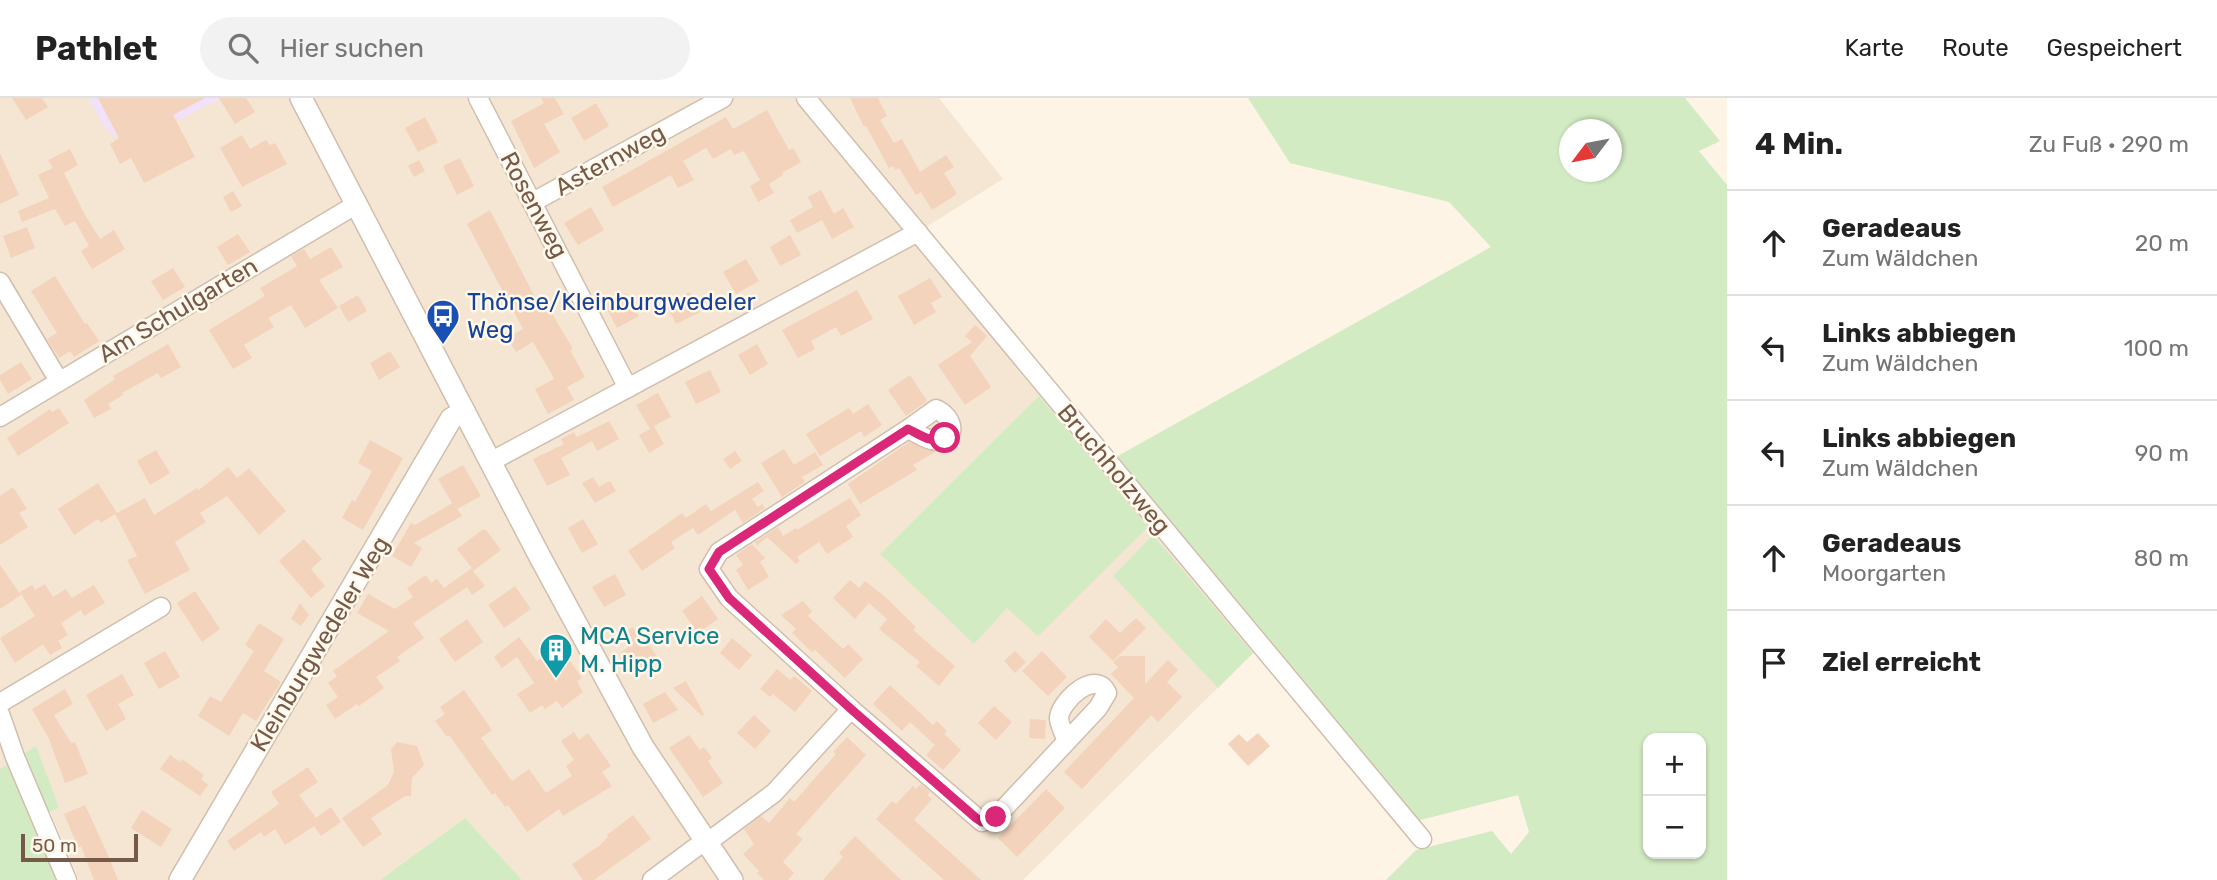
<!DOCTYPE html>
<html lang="de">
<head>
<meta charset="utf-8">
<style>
	:root { --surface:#fff; --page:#f2f2f2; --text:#222; --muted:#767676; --line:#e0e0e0 }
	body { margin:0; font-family:Rubik,sans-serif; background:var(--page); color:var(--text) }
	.controls { position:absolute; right:21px; bottom:21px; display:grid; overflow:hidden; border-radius:14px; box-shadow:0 2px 5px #0004 }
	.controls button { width:63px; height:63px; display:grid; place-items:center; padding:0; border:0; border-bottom:2px solid var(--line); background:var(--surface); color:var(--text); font:35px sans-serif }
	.compass { position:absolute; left:1559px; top:21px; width:63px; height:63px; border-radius:50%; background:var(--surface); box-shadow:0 2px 5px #0004; rotate:238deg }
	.scale { position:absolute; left:21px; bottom:18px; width:117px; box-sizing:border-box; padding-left:7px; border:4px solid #765a49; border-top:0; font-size:19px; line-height:24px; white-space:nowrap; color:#765a49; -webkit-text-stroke:5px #fff8eb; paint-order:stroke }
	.stop { position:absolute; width:21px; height:21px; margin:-16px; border:5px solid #db2777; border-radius:50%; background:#fff }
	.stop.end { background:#db2777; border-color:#fff; box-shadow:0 2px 7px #0008 }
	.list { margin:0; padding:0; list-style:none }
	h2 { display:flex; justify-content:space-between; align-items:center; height:91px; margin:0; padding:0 28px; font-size:30px }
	h2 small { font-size:23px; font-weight:400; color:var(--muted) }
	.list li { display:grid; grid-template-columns:46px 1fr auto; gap:21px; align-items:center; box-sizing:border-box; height:105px; padding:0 28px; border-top:2px solid var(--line) }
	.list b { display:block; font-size:26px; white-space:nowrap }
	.list p { margin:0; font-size:23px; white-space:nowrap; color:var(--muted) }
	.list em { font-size:23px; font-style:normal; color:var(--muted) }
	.icon { flex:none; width:38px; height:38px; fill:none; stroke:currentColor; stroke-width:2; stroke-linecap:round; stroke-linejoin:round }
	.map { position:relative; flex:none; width:1727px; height:782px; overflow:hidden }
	header { display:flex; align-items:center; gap:42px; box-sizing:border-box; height:98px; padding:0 35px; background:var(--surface); border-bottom:2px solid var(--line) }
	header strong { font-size:33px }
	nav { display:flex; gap:38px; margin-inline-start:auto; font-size:24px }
	.search { width:490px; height:63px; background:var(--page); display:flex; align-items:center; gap:18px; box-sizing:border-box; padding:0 24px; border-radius:38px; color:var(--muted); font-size:26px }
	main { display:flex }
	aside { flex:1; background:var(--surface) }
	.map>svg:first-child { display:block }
	.residential { fill:#f5e6d3 }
	.education { fill:#f1e1f9 }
	.green { fill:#d2ebc3; fill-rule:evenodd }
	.building { fill:#f3d3bb }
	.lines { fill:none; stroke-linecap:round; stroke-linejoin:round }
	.minor-casing { stroke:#d1bead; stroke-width:21 }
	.tertiary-casing { stroke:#d1bead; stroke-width:24 }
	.minor { stroke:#fff; stroke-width:18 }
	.tertiary { stroke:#fff; stroke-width:21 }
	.route { stroke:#db2777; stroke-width:9 }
	.labels { text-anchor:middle; stroke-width:5; stroke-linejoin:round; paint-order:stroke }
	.street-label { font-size:24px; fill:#765a49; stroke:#fff8eb }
	.transit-label { font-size:24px; fill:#164399; stroke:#fff8eb; text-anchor:start }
	.culture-label { font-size:24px; fill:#0d838f; stroke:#fff8eb; text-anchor:start }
</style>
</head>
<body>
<header>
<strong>Pathlet</strong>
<div class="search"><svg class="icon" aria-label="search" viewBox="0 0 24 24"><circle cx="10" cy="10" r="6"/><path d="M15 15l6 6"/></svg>Hier suchen</div>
<nav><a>Karte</a><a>Route</a><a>Gespeichert</a></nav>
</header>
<main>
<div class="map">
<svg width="1727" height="782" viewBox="0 0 1727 782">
	<rect width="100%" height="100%" fill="#fdf4e5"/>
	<path class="residential" d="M0,0H939L1003,81L918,134L1255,553L1023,782H522L465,720L380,782H79L50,713L58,710L36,649L0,671Z"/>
	<path class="education" d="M88,0H222L179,22L165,11L113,38L105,30Z"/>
	<g class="green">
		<path d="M1248,0H1685L1720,43L1699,53L1727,87V782H1386L1416,752L1492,733L1511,756L1529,734L1518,697L1409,725L1268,545L1116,359L1491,149L1449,104L1290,65ZM1570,32H1612V74H1570ZM1648,640H1701V756H1648Z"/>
		<path d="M1039,298L1148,429L1038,538L1007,510L974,546L880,456Z"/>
		<path d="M1153,437L1253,555L1218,590L1113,478Z"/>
		<path d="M36,648L59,710L31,721L56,782H0V671Z"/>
		<path d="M465,720L522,782H380Z"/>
	</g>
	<g class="building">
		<path d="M12,0H42L48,9L26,22Z"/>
		<path d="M98,0H205L173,17L195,59L144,85L131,60L120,66L110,46L119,40Z"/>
		<path d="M219,0H246L255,14L235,26Z"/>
		<path d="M541,0H555L564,16L544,26L560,54L534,70L511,23L544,5Z"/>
		<path d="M850,0H878L887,18L880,22L894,45L902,41L920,74L946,57L954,69L944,75L957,96L932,112L921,94L916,97L899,70L895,72L893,68L889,70L866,28L864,29Z"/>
		<path d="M596,5L609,28L584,43L571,20Z"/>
		<path d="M767,12L789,52L793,50L801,64L782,75L783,77L769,86L774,95L758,104L750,88L760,82L744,53L734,57L731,51L713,61L706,50L683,63L694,82L678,90L671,77L613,109L602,89L726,19L733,31Z"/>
		<path d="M425,19L438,44L418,54L405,30Z"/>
		<path d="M242,37L250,51L266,42L270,47L275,45L287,66L242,89L220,50Z"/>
		<path d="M70,51L78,67L64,75L85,117L100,141L114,132L125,151L92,171L81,153L89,148L75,123L65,128L55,111L22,124L18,113L49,100L38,77L53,70L48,62Z"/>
		<path d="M0,55L19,97L0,106Z"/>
		<path d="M460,60L474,88L457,97L443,68Z"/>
		<path d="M419,62L425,73L414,79L408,68Z"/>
		<path d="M821,92L834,116L843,110L854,129L832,141L822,122L797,135L790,122L813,109L808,99Z"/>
		<path d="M233,93L242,108L231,114L223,99Z"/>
		<path d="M591,109L604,132L578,147L564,125Z"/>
		<path d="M490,112L542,213L548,209L573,251L570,252L585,279L567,289L574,302L548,316L535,291L554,281L551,275L533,244L516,254L507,240L523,231L467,126Z"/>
		<path d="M27,129L35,150L11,160L3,138Z"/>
		<path d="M238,136L250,154L228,167L217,149Z"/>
		<path d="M790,137L801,157L780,168L770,149Z"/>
		<path d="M331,149L343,169L319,182L338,210L305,230L291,207L268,220L274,229L244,247L252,260L233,271L209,232L265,198L260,190L297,168L291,158L304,151L310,161Z"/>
		<path d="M746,161L759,183L736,196L723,174Z"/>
		<path d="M173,170L185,189L163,202L151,183Z"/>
		<path d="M55,178L85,226L87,225L99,243L74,259L70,253L59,260L47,241L57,235L31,193Z"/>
		<path d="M930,180L942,199L931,205L936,214L914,227L898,198Z"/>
		<path d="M857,192L873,221L841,238L836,229L811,243L815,251L798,260L782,232Z"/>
		<path d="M690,194L700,214L676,226L666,206Z"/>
		<path d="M626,195L639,218L617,230L605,207Z"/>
		<path d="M358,197L367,213L348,224L339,208Z"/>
		<path d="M975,227L987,238L970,258L991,289L965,307L938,267L972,244L965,238Z"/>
		<path d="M168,246L181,269L161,280L158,275L122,295L123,297L108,306L111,311L94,320L84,302L115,281L113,278Z"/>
		<path d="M757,246L768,266L750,277L738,257Z"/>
		<path d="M390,253L400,269L379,282L370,265Z"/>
		<path d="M21,264L32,281L8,296L0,282V277Z"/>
		<path d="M710,272L721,294L696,306L685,284Z"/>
		<path d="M910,277L927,303L906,318L888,292Z"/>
		<path d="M658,295L671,319L654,328L664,346L649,355L639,337L652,330L650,331L636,307Z"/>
		<path d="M868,306L882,327L864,339L861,333L820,358L806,336L849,310L853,316Z"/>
		<path d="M59,310L69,325L18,358L7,340L50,311L52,314Z"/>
		<path d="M609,323L619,341L597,353L592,343L561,360L570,377L547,388L533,361L564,346L561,341L574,334L577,339Z"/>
		<path d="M370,342L403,360L363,432L342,420L352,402L355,404L372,373L358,365Z"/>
		<path d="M909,344L935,354L913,367L917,372L860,406L848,386Z"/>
		<path d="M784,351L794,367L815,354L823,367L802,379L805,384L782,399L761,365Z"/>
		<path d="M156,352L170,375L150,387L137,363Z"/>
		<path d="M735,353L742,363L730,371L723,361Z"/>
		<path d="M463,367L481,398L457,411L462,418L414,445L422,450L411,469L392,458L411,425L415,427L452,405L438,381Z"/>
		<path d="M228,369L237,380L249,370L286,413L259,437L227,398L200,415L206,424L175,444L190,472L145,496L127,462L137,458L115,416L101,425L98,421L74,437L58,411L98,385L117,415L145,400L154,417L197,390L199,392Z"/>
		<path d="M593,379L599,389L610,383L616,393L595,405L582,385Z"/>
		<path d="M758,384L764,393L752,401L758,409L762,406L765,410L743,425L735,412L698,437L693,430L671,444L675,450L642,473L628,453L682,415L686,420L706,406L711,413Z"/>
		<path d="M13,389L27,411L19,415L28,429L0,447V398Z"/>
		<path d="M850,400L861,417L846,428L853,439L827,456L819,444L797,459L800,463L796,466L767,439L757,448L755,444L778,429L783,438L796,430L797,432Z"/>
		<path d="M583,421L598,446L582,455L568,430Z"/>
		<path d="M482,432H486L501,452L473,473L485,488L472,497L467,489L413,525L424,540L397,559L400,563L376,579L384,590L359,608L357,606L335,621L326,607L338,599L328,585L337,578L333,573L389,533L357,515L368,496L395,511L413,499L407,490L426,477L431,485L437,481L444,490L472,470L457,451Z"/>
		<path d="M304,441L322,461L311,471L325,488L311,500L279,463Z"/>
		<path d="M752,446L765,460L760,464L769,479L748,492L736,472L743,467L736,457Z"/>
		<path d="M0,467L21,497L0,511Z"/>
		<path d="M615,476L626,497L604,509L592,489Z"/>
		<path d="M850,482L859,490L865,483L884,498L916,529L913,532L955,568L939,588L916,568L920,564L879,531L887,521L869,505L855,521L833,500Z"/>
		<path d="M45,486L53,499L66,491L72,500L94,487L105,505L84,518L81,512L61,525L68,537L58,543L62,550L50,557L43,546L15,565L0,540L35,518L20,494L32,487L35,492Z"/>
		<path d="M515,488L531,511L504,530L488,507Z"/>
		<path d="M195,493L220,531L202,544L177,505Z"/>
		<path d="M702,498L718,521L698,535L682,513Z"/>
		<path d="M803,503L812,513L808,518L843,551L848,546L863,561L845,580L815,552L812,554L792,535L796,531L781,517Z"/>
		<path d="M300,505L309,517L301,528L291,521Z"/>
		<path d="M1136,520L1146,530L1113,563L1089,539L1106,521L1120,535Z"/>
		<path d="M467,521L483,544L455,564L439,541Z"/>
		<path d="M259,525L284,541L264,573L281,584L256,623L243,615L229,638L198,618L210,598L221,604L254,553L245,547Z"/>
		<path d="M633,529L641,541L644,539L659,562L636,577L621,554L628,550L620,537Z"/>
		<path d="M519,539L537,563L556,550L564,563L568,560L582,580L577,583L583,594L562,610L557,603L545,611L542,607L530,615L517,596L534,585L517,559L502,570L494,559Z"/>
		<path d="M732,540L752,557L739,572L720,555Z"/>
		<path d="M165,553L180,579L159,591L144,565Z"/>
		<path d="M1015,553L1026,564L1015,575L1004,563Z"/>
		<path d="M1042,553L1067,579L1048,598L1022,573Z"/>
		<path d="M1120,558H1145V586L1168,562L1178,572L1167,584L1182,599L1158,624L1151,617L1082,691L1064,674L1134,600L1111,576L1118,569L1113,564Z"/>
		<path d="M777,571L790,582L794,578L812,593L795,614L773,596L770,599L760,591Z"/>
		<path d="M122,576L134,597L118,606L126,621L106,633L86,597Z"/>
		<path d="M686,583L704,616L702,618L673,590Z"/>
		<path d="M890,587L933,627L937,623L947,633L944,636L961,652L943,672L926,657L935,647L910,624L902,633L873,606Z"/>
		<path d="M65,591L73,606L54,617L71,645L75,644L88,676L65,685L49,641L32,611Z"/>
		<path d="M464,592L492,632L481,640L512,683L529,671L546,695L572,678L566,668L574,662L561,643L574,634L579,642L588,635L611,668L602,674L612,688L563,718L559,711L527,734L508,707L505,709L495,695L492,697L449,637L447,639L435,623L445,616L440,609Z"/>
		<path d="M665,594L678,612L653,625L643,606Z"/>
		<path d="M994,608L1012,624L996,642L978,625Z"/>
		<path d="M754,617L771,633L755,651L737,635Z"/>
		<path d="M1030,621L1046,622L1045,641L1029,640Z"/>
		<path d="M1258,635L1270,648L1248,668L1228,646L1239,636L1247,644Z"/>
		<path d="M689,637L700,652L704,649L712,660L708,663L723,685L703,699L669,650Z"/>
		<path d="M847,639L866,657L796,736L803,741L783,764L794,775L788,782H764L757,775L759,773L743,756L754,746L744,731L761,718L769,725L790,700L794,704L836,656L833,654Z"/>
		<path d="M397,644L417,648L424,667L412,680L411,698H405L371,720L382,736L363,749L342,720L388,687L394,674L391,651Z"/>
		<path d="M170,657L180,664L182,661L204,677L201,681L208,687L200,698L160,671Z"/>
		<path d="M308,669L318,684L299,697L316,720L331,709L341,724L321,738L314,728L285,747L275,731L264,739L261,734L234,753L227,743L279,706L271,694Z"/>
		<path d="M921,686L930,694L927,697L932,701L914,722L981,782H944L876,721L892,703L896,706L913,688L916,691Z"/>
		<path d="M1046,691L1065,710L1017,759L998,740Z"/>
		<path d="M85,707L108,757L118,782H94L81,748L78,749L64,716Z"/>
		<path d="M142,712L172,731L161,749L131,730Z"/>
		<path d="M633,717L651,741L594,782H583L572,766L599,748L608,739L607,737Z"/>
		<path d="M855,738L901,782H823L843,759L839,755Z"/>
	</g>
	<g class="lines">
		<defs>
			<g id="minor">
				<path d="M478,0L628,290"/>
				<path d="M806,0L1422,741"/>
				<path d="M533,104L723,0"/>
				<path d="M0,184L59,283"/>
				<path d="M0,319L357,106"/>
				<path d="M908,331L936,311C951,317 960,339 939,343C929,344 917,335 908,331L719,454L709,471L729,500L851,611L982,724L996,719L1098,610L1107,595C1095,569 1058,606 1059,621C1060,628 1064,636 1067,643"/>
				<path d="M490,364L918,134"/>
				<path d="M0,605L161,509"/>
				<path d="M0,616L15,659L67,782"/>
				<path d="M652,782L695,750L716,738L774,695L851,611"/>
			</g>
			<g id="tertiary">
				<path d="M301,0L540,459L643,649L732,782"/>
				<path d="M180,782L451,321L464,313"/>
			</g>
		</defs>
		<use href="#minor" class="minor-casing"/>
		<use href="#tertiary" class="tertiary-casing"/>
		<use href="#minor" class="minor"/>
		<use href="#tertiary" class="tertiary"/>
	</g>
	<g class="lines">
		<path class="route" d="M945,340C931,346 921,337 908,331L719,454L709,471L729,500L851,611L976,720L982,724L996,719"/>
	</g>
	<defs>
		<symbol id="bus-pin" viewBox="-11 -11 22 30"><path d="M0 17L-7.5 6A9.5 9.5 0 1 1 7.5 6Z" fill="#1a4fb4" stroke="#fff8eb"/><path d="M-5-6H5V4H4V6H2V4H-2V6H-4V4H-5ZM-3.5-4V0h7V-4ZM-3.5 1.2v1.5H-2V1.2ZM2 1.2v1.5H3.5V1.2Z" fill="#fff"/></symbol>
		<symbol id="building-pin" viewBox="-11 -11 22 30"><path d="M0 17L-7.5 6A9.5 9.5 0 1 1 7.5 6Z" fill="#0f9aa8" stroke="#fff8eb"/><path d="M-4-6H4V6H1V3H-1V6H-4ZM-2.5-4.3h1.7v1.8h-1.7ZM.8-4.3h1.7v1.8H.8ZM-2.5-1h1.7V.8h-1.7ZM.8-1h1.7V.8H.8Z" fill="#fff"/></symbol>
	</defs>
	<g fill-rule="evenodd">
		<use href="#bus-pin" x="424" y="199" width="38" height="52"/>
		<use href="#building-pin" x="537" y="533" width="38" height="52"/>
	</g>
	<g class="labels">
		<g class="street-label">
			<text transform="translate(610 62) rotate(-29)" y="8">Asternweg</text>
			<text transform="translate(534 107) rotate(62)" y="8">Rosenweg</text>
			<text transform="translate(178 212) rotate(-31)" y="8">Am Schulgarten</text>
			<text transform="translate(1114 371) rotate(50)" y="8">Bruchholzweg</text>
			<text transform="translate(320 546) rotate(-59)" y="8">Kleinburgwedeler Weg</text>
		</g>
		<g class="transit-label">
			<text x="467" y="212">Thönse/Kleinburgwedeler<tspan x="467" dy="28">Weg</tspan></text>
		</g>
		<g class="culture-label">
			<text x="580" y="546">MCA Service<tspan x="580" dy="28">M. Hipp</tspan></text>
		</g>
	</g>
</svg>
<div class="controls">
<button>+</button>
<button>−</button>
</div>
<svg class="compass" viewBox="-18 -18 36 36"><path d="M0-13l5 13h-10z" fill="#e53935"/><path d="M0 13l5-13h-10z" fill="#767676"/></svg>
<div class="scale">50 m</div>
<div class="stop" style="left:945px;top:340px"></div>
<div class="stop end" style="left:996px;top:719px"></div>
</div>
<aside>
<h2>4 Min.<small>Zu Fuß · 290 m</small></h2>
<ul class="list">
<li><svg class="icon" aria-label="ahead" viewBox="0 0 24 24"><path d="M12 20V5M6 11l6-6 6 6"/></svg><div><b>Geradeaus</b><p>Zum Wäldchen</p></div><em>20 m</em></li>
<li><svg class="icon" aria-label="left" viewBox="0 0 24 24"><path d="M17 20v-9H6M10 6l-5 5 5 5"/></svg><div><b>Links abbiegen</b><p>Zum Wäldchen</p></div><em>100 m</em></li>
<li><svg class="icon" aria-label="left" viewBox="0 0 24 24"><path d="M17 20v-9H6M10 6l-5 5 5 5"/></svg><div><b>Links abbiegen</b><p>Zum Wäldchen</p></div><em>90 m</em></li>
<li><svg class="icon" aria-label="ahead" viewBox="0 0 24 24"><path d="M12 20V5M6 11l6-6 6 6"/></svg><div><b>Geradeaus</b><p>Moorgarten</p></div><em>80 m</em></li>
<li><svg class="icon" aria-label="arrive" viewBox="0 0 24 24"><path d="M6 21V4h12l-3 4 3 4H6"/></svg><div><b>Ziel erreicht</b></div></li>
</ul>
</aside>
</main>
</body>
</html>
